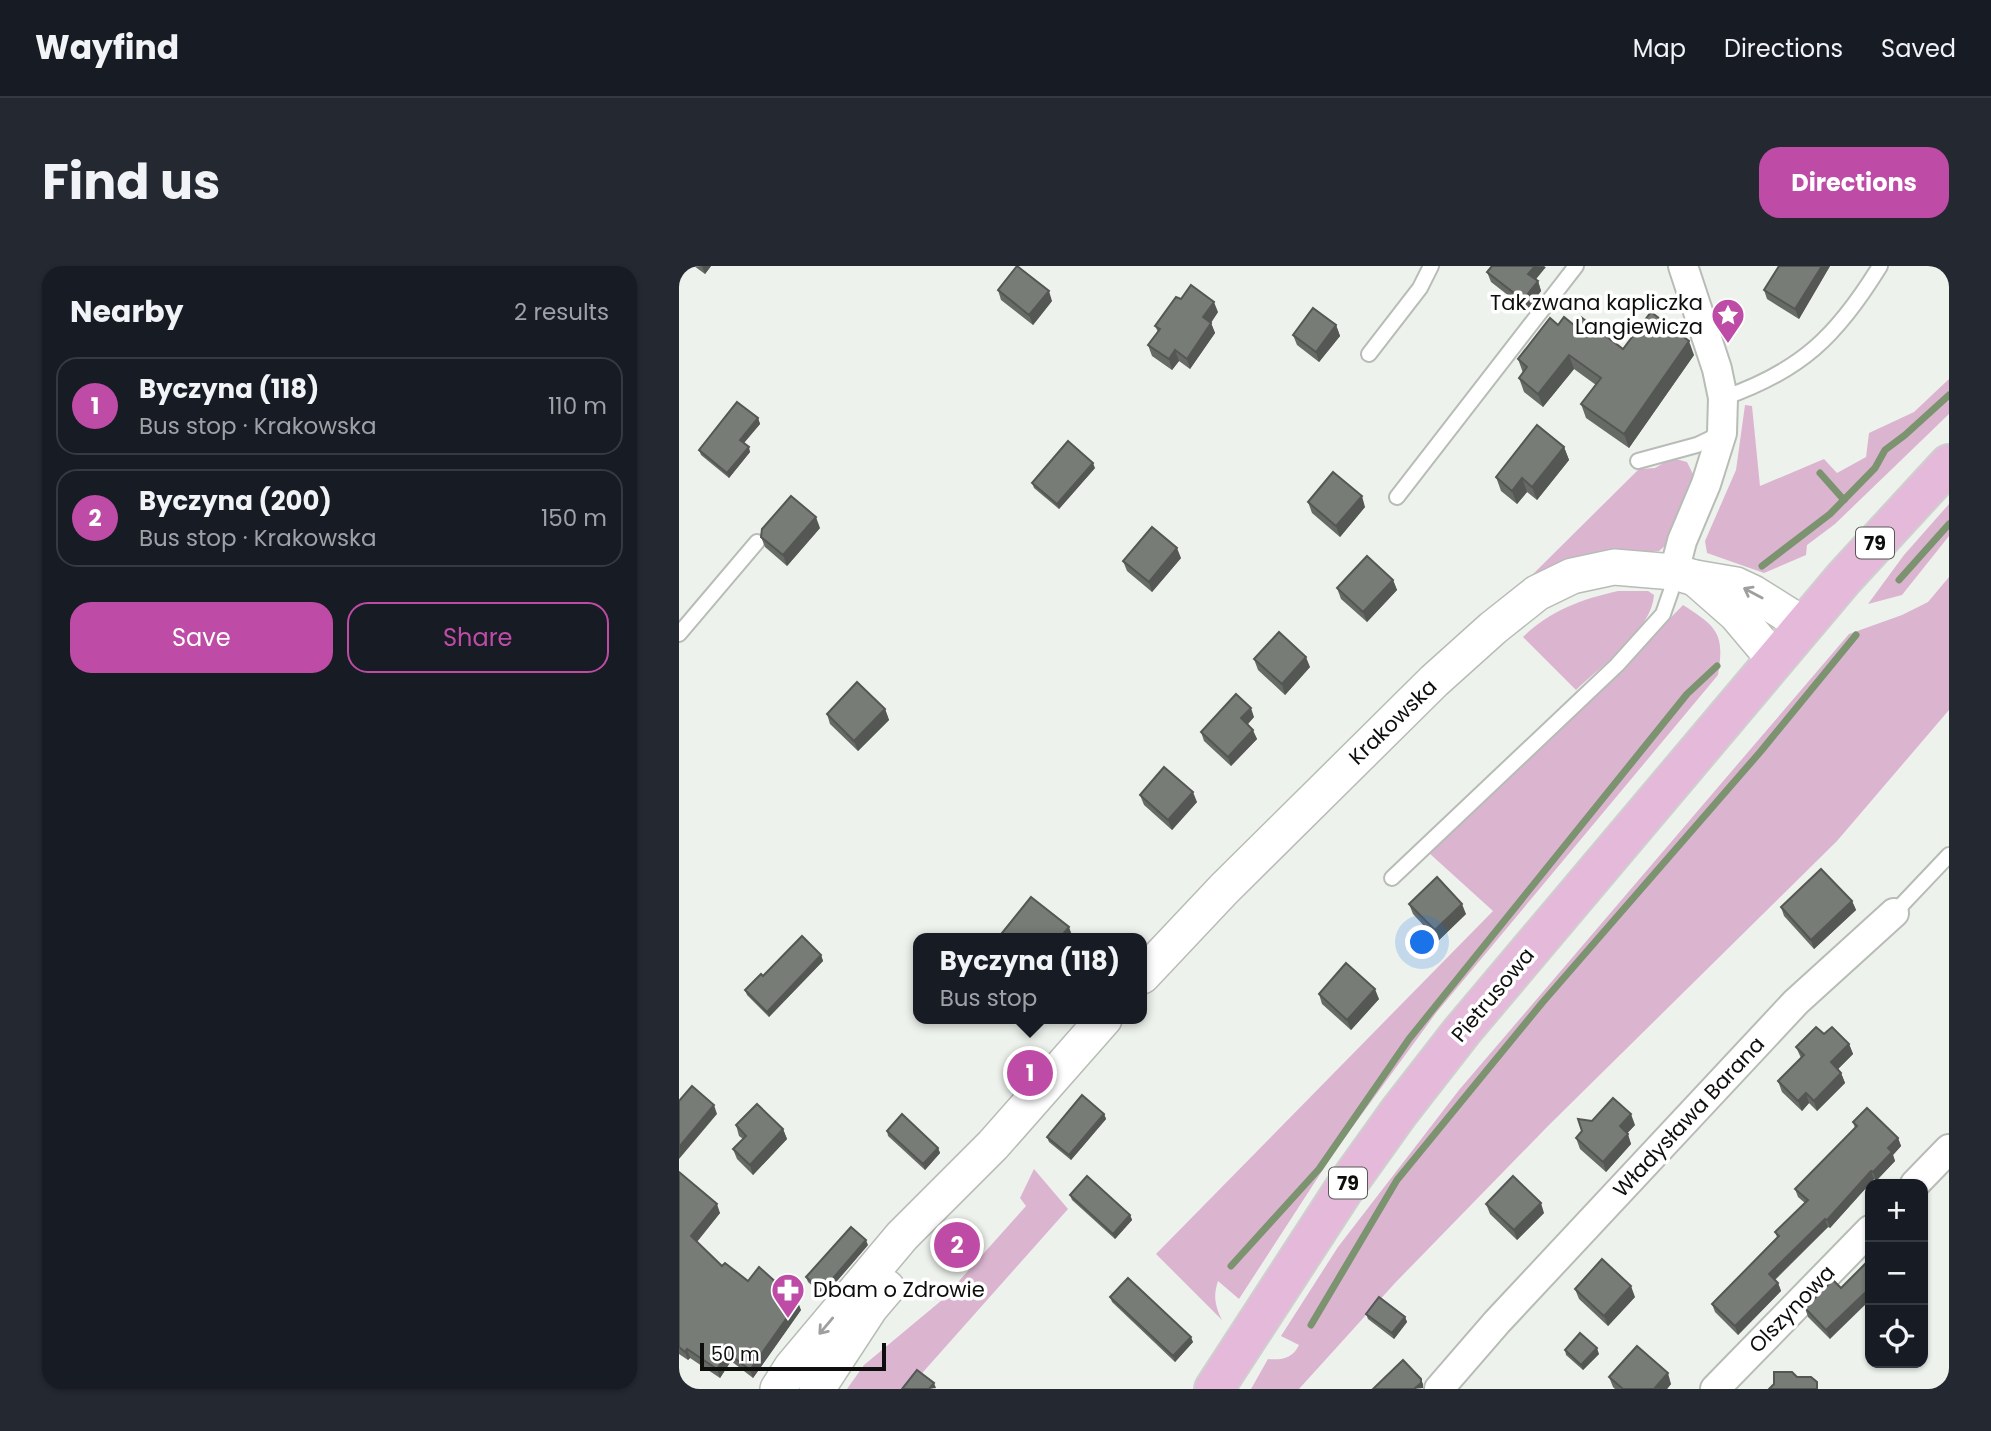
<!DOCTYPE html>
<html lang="en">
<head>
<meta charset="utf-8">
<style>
	:root { --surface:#171b24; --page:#242831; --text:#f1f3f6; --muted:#9ea1a6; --line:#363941; --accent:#be4ba5 }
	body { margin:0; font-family:Poppins,sans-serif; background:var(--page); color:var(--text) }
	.controls { position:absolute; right:21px; bottom:21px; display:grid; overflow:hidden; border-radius:14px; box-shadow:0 2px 5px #0004 }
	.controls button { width:63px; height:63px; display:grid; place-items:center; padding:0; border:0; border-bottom:2px solid var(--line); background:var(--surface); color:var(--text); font:35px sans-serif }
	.scale { position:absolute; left:21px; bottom:18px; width:186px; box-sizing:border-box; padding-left:7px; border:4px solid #0e0f0d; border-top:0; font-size:19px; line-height:24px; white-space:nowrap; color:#0e0f0d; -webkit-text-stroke:5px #fff; paint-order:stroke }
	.you { position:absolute; left:744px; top:677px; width:24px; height:24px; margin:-18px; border:5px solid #fff; border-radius:50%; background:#1a73e8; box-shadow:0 0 0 10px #1a73e833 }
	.badge { display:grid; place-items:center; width:46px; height:46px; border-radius:50%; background:var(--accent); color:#fff; font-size:23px; font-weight:700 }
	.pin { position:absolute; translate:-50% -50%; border:4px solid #fff; box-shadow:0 2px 7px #0006 }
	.popup { position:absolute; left:234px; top:667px; width:234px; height:91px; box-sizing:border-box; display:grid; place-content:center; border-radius:14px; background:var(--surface); filter:drop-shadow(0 2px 5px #0005); font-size:23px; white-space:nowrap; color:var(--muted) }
	.popup b { font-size:26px; color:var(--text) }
	.popup::after { content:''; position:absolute; left:50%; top:100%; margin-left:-14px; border:14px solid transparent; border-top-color:var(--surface) }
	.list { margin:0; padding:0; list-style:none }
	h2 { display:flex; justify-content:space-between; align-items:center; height:91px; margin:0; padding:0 28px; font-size:30px }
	h2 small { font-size:23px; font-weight:400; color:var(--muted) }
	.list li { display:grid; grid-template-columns:46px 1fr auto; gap:21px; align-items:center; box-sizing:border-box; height:98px; margin:0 14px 14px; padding:0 14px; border:2px solid var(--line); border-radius:21px }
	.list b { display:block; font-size:26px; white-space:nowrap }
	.list p { margin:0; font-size:23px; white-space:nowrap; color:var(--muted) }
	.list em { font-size:23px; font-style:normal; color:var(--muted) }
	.actions { display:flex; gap:14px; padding:21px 28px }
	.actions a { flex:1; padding:16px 0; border:2px solid var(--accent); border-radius:21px; text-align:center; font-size:24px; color:var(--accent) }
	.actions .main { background:var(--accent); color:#fff }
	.icon { flex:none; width:38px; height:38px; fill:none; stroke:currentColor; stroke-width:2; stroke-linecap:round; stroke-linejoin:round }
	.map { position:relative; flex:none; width:1270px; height:1123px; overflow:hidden; border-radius:21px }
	header { display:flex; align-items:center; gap:42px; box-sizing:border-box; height:98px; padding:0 35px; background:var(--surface); border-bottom:2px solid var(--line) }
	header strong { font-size:33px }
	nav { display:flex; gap:38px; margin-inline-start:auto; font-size:24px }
	.intro { display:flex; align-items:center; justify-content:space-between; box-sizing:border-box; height:168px; padding:0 42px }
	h1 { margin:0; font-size:49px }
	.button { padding:18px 32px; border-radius:21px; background:var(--accent); color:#fff; font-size:24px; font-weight:700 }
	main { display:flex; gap:42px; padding:0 42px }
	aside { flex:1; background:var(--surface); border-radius:21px; box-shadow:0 2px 5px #0004 }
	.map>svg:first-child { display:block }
	.green { fill:#dbb5d0 }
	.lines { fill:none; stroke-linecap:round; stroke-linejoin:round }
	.stream { stroke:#7c9370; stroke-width:7 }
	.service-casing { stroke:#b8bcb6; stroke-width:18 }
	.minor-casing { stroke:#b8bcb6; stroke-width:32 }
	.tertiary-casing { stroke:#b8bcb6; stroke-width:38 }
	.primary-casing { stroke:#cfcfcf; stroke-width:42 }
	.service { stroke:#fff; stroke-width:14 }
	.minor { stroke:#fff; stroke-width:28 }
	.tertiary { stroke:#fff; stroke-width:35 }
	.primary { stroke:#e4b9d9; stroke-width:38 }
	.wall { fill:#676b66 }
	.shaded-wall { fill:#545753 }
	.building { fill:#787c77; stroke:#545753; stroke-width:2 }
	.oneway { stroke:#9f9f9e }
	.labels { text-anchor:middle; stroke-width:7; stroke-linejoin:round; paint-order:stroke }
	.shield { fill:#fff; stroke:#565756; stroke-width:2 }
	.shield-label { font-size:19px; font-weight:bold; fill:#0e0f0d }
	.poi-label { font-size:21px; fill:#0e0f0d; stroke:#fff; text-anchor:end }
	.street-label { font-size:21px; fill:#0e0f0d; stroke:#fff }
</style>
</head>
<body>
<header>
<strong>Wayfind</strong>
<nav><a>Map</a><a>Directions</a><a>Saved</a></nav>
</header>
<div class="intro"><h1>Find us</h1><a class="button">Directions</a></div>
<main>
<aside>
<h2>Nearby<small>2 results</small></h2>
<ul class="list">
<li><span class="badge">1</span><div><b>Byczyna (118)</b><p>Bus stop · Krakowska</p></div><em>110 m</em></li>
<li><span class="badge">2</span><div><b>Byczyna (200)</b><p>Bus stop · Krakowska</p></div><em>150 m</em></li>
</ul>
<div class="actions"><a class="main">Save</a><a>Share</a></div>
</aside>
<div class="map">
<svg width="1270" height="1123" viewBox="0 0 1270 1123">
	<rect width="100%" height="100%" fill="#eef2ec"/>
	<g class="green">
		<path d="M1270,113V148L1156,258L1128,279L1127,289L1085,307L1028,287L1026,275L1057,204L1066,139L1073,140L1081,220L1145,193L1158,207L1187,191L1190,167L1235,146Z"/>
		<path d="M993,192L1008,196L1015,210L988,278L980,285L966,286L847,315L960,203L976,202Z"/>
		<path d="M1270,238V270L1223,329L1189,338L1225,289Z"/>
		<path d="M1270,311V444L1158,575L869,860L716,1017L620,1123H572L589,1093C603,1094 613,1093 620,1079L602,1070L659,981L780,824L1170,368L1223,349L1249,336Z"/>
		<path d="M939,325H969L975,329C973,364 922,400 897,424L844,371C870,345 903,333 939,325Z"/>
		<path d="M1004,339C1038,361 1046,367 1039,409L757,747L658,882L560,1033L539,1015C534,1030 536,1040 543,1054L477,988L814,645L739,577L911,434Z"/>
		<path d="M355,903L389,943L229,1123H168L185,1099L263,1034L347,940L341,932Z"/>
	</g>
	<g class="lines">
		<g class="stream">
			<path d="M1141,207L1165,234"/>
			<path d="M1083,300L1151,248L1196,202L1206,184L1226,169L1270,129"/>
			<path d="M1220,314L1270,258"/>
			<path d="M552,1000L640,903L730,773L1008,428L1038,400"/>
			<path d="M632,1059L718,914L863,737L1082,485L1177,369"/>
		</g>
		<defs>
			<g id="service">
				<path d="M690,88L741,22L752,0"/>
				<path d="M1044,132C1122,105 1158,70 1201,0"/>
				<path d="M959,195L1018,179L1043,167"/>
				<path d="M718,231L897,0"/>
				<path d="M0,368L78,276"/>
				<path d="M713,612L938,399L984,348L992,325L995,306"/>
				<path d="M1215,647L1270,589"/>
			</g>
			<g id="minor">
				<path d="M995,306L1003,275L1027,218L1043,167L1044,132L1038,103L1004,0"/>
				<path d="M1236,918L1270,883"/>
				<path d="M760,1123L818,1056L1117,736L1215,647"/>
				<path d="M1036,1123L1191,964"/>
			</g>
			<g id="tertiary">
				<path d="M1016,312L1057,348L1095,393"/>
				<path d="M463,710L545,623L755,415L814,362L858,327L893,310L935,301L995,306L1016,312L1057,319L1074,327L1125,359"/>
				<path d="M99,1123L113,1101L223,970L314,879L425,753"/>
				<path d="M138,1123L191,1042L208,1022"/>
			</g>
			<path id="primary" d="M535,1123L665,923L720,846L783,765L1165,312L1270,198"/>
		</defs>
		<use href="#service" class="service-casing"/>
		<use href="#minor" class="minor-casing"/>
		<use href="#tertiary" class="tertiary-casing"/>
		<use href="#primary" class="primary-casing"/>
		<use href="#service" class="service"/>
		<use href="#minor" class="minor"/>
		<use href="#tertiary" class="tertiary"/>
		<use href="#primary" class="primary"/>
	</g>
	<g class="wall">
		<path d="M15,0H32L26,8Z"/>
		<path d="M813,0H866L857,13L859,15L862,25L848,44L812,16L808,6Z"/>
		<path d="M1151,0L1120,53L1088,33L1085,24Z"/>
		<path d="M319,24L373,35L354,59L322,34Z"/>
		<path d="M539,46L532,57L536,67L511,103L500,95L493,104L473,90L469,79L479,66L476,60Z"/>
		<path d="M657,59L661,70L640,96L618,79L614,69Z"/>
		<path d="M879,59H895L944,83L1015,89L950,182L907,152L902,138L917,119L895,103L864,141L845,126L840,112L844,107L839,93Z"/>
		<path d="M79,152L81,158L65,177L71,186L50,212L22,189L20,184Z"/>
		<path d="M885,181L890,194L858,234L848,226L838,238L822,225L817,211Z"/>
		<path d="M416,202L380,243L355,222L353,217Z"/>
		<path d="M629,236L686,241L661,271L633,247Z"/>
		<path d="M141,262L108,300L86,281L82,271Z"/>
		<path d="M502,292L473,326L448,305L444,295Z"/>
		<path d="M714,314L718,324L688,356L662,333L658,322Z"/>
		<path d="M575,393L631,401L606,429L579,404Z"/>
		<path d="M206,443L210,454L179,485L151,458L148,448Z"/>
		<path d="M575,451L569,458L578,473L552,500L525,475L522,466Z"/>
		<path d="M461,529L518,536L493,564L465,539Z"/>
		<path d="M1173,635L1177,644L1135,683L1105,650L1102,641Z"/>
		<path d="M730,638L787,648L759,675L734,648Z"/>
		<path d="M142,689L144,695L90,751L68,729L66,724L84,710Z"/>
		<path d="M640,728L700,733L672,764L643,738Z"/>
		<path d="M1145,768L1170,778L1174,788L1159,803L1162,807L1166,817L1138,845L1130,837L1123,845L1103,826L1099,815L1122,792L1117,781Z"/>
		<path d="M425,848L427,853L392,894L370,876L368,871Z"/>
		<path d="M913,855L956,859L948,867L952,878L927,906L901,883L897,872Z"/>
		<path d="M1174,856L1219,872L1222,880L1214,889L1216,895L1197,915L1195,913L1151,962L1149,961L1096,1014L1099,1017L1102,1025L1059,1069L1036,1046L1033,1038L1098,971L1096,966L1126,937L1119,931L1116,923L1176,862Z"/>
		<path d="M57,859L104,863L108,873L74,909L58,893L54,883L64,873L60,870Z"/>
		<path d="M208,865L259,882L261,887L246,904L209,870Z"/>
		<path d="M0,906L41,947L18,976L43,1000L122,1044L74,1112L52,1095L41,1112L11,1092L9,1094L0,1088Z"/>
		<path d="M391,929L451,949L453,954L436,973L393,934Z"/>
		<path d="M807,938L865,947L838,974L811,948Z"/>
		<path d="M189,979L145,1030L129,1016L127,1011Z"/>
		<path d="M1162,1022L1151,1073L1129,1051L1126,1042Z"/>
		<path d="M896,1023L956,1031L929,1060L900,1033Z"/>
		<path d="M431,1031L514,1076L496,1096L433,1036Z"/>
		<path d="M687,1048L726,1051L728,1056L715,1073L689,1053Z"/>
		<path d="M886,1084L920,1088L904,1104L887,1089Z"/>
		<path d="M930,1111L992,1118L988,1123H936L934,1121Z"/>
	</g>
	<g class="shaded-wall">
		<path d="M23,0H32L26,8Z"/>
		<path d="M856,0L867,1L853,18L849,8Z"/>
		<path d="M1143,0H1151L1120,53L1116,43Z"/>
		<path d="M859,15L862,25L848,44L844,34Z"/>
		<path d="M370,25L373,35L354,59L350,49Z"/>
		<path d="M535,36L539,46L528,62L524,51Z"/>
		<path d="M532,57L536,67L511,103L508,93Z"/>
		<path d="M657,59L661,70L640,96L637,86Z"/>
		<path d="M1010,75L1015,89L950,182L945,168Z"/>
		<path d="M496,84L500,95L493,104L490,93Z"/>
		<path d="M890,89L895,103L864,141L859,128Z"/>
		<path d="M79,152L81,158L63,179L61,174Z"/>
		<path d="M70,181L71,186L50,212L48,207Z"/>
		<path d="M885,181L890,194L858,234L853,221Z"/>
		<path d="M414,197L416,202L380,243L378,238Z"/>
		<path d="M843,212L848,226L838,238L833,225Z"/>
		<path d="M683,230L686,241L661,271L657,260Z"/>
		<path d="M137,251L141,262L108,300L104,289Z"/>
		<path d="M498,282L502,292L473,326L470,316Z"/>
		<path d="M714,314L718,324L688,356L684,346Z"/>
		<path d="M627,391L631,401L606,429L603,418Z"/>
		<path d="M572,442L575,451L565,462L562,452Z"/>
		<path d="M206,443L210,454L179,485L175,475Z"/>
		<path d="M574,464L578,473L552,500L549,491Z"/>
		<path d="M514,526L518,536L493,564L489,554Z"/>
		<path d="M1173,635L1177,644L1135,683L1132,674Z"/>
		<path d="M783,638L787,648L759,675L756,664Z"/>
		<path d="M390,661L394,672H381Z"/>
		<path d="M142,689L144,695L90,751L88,746Z"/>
		<path d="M696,723L700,733L672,764L668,754Z"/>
		<path d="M1170,778L1174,788L1155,807L1152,796Z"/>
		<path d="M1162,807L1166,817L1138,845L1135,835Z"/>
		<path d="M1127,827L1130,837L1123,845L1119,835Z"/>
		<path d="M35,839L38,848L0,893V881Z"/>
		<path d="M425,848L427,853L392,894L390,889Z"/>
		<path d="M952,848L956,859L945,871L941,860Z"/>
		<path d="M104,863L108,873L74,909L71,899Z"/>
		<path d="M949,868L952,878L927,906L924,896Z"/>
		<path d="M1219,872L1222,880L1214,889L1216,895L1197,915L1194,906L1209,882Z"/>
		<path d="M259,882L261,887L246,904L244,898Z"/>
		<path d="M1192,905L1195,913L1151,962L1148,954Z"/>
		<path d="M862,937L865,947L838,974L835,964Z"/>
		<path d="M38,938L41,947L15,979L12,970Z"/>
		<path d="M451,949L453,954L436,973L434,968Z"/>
		<path d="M1146,953L1149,961L1093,1016L1090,1008Z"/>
		<path d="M187,974L189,979L145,1030L143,1025Z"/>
		<path d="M1099,1017L1102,1025L1059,1069L1056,1060Z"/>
		<path d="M952,1020L956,1031L929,1060L925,1050Z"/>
		<path d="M1191,1022V1034L1151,1073L1147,1064Z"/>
		<path d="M119,1036L122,1044L74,1112L71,1104Z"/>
		<path d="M726,1051L728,1056L715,1073L713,1067Z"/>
		<path d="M512,1071L514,1076L496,1096L494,1090Z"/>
		<path d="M918,1082L920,1088L904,1104L902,1099Z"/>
		<path d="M8,1083L11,1092L9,1094L6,1086Z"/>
		<path d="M49,1087L52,1095L41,1112L38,1103Z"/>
		<path d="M989,1107L992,1118L988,1123H975Z"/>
		<path d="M742,1113L744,1118V1122L735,1123Z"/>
		<path d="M255,1117L257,1122L250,1123Z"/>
	</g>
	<g class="building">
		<path d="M338,0L370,25L350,49L319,24Z"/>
		<path d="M813,0H856L849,8L859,15L844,34L808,6Z"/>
		<path d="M1100,0H1143L1116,43L1085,24Z"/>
		<path d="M512,19L535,36L524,51L532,57L508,93L496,84L490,93L469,79L481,63L476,60L497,31L502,33Z"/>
		<path d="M634,42L657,59L637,86L614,69Z"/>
		<path d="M972,46L1010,75L945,168L902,138L922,112L890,89L859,128L840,112L848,101L839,93L871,52L879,59L885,51L895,59L902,51L944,83Z"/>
		<path d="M58,136L79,152L61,174L70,181L48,207L20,184Z"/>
		<path d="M858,159L885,181L853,221L843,212L833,225L817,211Z"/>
		<path d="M389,175L414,197L378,238L353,217Z"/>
		<path d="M654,206L683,230L657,260L629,236Z"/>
		<path d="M112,230L137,251L104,289L82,271L83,263Z"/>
		<path d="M473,261L498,282L470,316L444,295Z"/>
		<path d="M688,290L714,314L684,346L658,322Z"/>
		<path d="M600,366L627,391L603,418L575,393Z"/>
		<path d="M178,416L206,443L175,475L148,448Z"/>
		<path d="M557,428L572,442L562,452L574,464L549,491L522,466Z"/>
		<path d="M485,501L514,526L489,554L461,529Z"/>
		<path d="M1142,603L1173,635L1132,674L1102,641Z"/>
		<path d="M758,611L783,638L756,664L730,638Z"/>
		<path d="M352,631L390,661L381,672H319Z"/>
		<path d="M123,670L142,689L88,746L66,724L82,708L84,710Z"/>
		<path d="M667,697L696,723L668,754L640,728Z"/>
		<path d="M1137,761L1145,768L1153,761L1170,778L1152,796L1162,807L1135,835L1127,827L1119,835L1099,815L1125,789L1117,781Z"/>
		<path d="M13,820L35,839L0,881V835Z"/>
		<path d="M403,829L425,848L390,889L368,871Z"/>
		<path d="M934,832L952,848L941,860L949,868L924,896L897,872L903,865L899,853L913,855Z"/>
		<path d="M78,838L104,863L71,899L54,883L67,870L57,859Z"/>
		<path d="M1188,842L1219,872L1209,882L1213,886L1194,906L1192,905L1148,954L1146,953L1090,1008L1099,1017L1056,1060L1033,1038L1100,970L1096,966L1129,934L1116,923L1178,860L1174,856Z"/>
		<path d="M223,848L259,882L244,898L208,865Z"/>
		<path d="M0,906L38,938L12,970L43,1000L46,997L69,1015L80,1001L119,1036L71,1104L49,1087L38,1103L8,1083L6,1086L0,1081Z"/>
		<path d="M408,910L451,949L434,968L391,929Z"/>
		<path d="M834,910L862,937L835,964L807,938Z"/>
		<path d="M172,961L187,974L143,1025L127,1011Z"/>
		<path d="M923,993L952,1020L925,1050L896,1023Z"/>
		<path d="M1191,993V1022L1147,1064L1126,1042L1154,1014L1162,1022Z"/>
		<path d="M449,1012L512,1071L494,1090L431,1031Z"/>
		<path d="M700,1031L726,1051L713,1067L687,1048Z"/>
		<path d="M901,1067L918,1082L902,1099L886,1084Z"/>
		<path d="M958,1080L989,1107L975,1123H944L930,1111Z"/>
		<path d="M724,1094L742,1113V1117L735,1123H694Z"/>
		<path d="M238,1104L255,1117L250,1123H223Z"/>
		<path d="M1095,1106H1113L1118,1111H1132L1138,1116V1123H1090L1095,1118Z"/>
	</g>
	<defs><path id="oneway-shaft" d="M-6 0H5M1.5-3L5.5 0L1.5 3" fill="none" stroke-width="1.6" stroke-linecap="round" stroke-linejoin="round" transform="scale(1.75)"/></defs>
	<g class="oneway">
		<use href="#oneway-shaft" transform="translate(1074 327) rotate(-152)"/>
		<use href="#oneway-shaft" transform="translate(147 1060) rotate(130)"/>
	</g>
	<defs>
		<symbol id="sight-pin" viewBox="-11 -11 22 30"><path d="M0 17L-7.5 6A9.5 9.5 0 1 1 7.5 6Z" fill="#be4ba5" stroke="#fff"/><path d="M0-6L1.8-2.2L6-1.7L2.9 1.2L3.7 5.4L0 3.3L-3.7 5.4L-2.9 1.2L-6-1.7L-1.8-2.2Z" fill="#fff"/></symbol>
		<symbol id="pharmacy-pin" viewBox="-11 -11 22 30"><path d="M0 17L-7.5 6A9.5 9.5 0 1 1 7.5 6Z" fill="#be4ba5" stroke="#fff"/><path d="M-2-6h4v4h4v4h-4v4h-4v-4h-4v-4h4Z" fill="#fff"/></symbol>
	</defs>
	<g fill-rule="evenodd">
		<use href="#sight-pin" x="1030" y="30" width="38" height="52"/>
		<use href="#pharmacy-pin" x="90" y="1005" width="38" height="52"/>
	</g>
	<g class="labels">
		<g class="shield">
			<rect x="1177" y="261.5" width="38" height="31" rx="5"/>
			<rect x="650" y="901.5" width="38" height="31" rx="5"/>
		</g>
		<g class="shield-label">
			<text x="1196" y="284">79</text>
			<text x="669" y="924">79</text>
		</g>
		<g class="poi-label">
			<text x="1024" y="44">Tak zwana kapliczka<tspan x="1024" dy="24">Langiewicza</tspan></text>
			<text x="134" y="1031" text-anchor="start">Dbam o Zdrowie</text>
		</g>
		<g class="street-label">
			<text transform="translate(714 456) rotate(-44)" y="7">Krakowska</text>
			<text transform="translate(814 729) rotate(-50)" y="7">Pietrusowa</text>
			<text transform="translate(1010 851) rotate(-47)" y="7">Władysława Barana</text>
			<text transform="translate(1113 1043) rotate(-46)" y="7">Olszynowa</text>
		</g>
	</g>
</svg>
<div class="controls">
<button>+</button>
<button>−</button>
<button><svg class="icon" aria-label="locate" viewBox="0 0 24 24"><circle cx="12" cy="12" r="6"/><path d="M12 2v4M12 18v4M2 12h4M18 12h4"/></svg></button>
</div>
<div class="scale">50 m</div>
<div class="you"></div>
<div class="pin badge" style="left:351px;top:807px">1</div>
<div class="popup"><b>Byczyna (118)</b>Bus stop</div>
<div class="pin badge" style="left:278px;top:979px">2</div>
</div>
</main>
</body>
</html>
